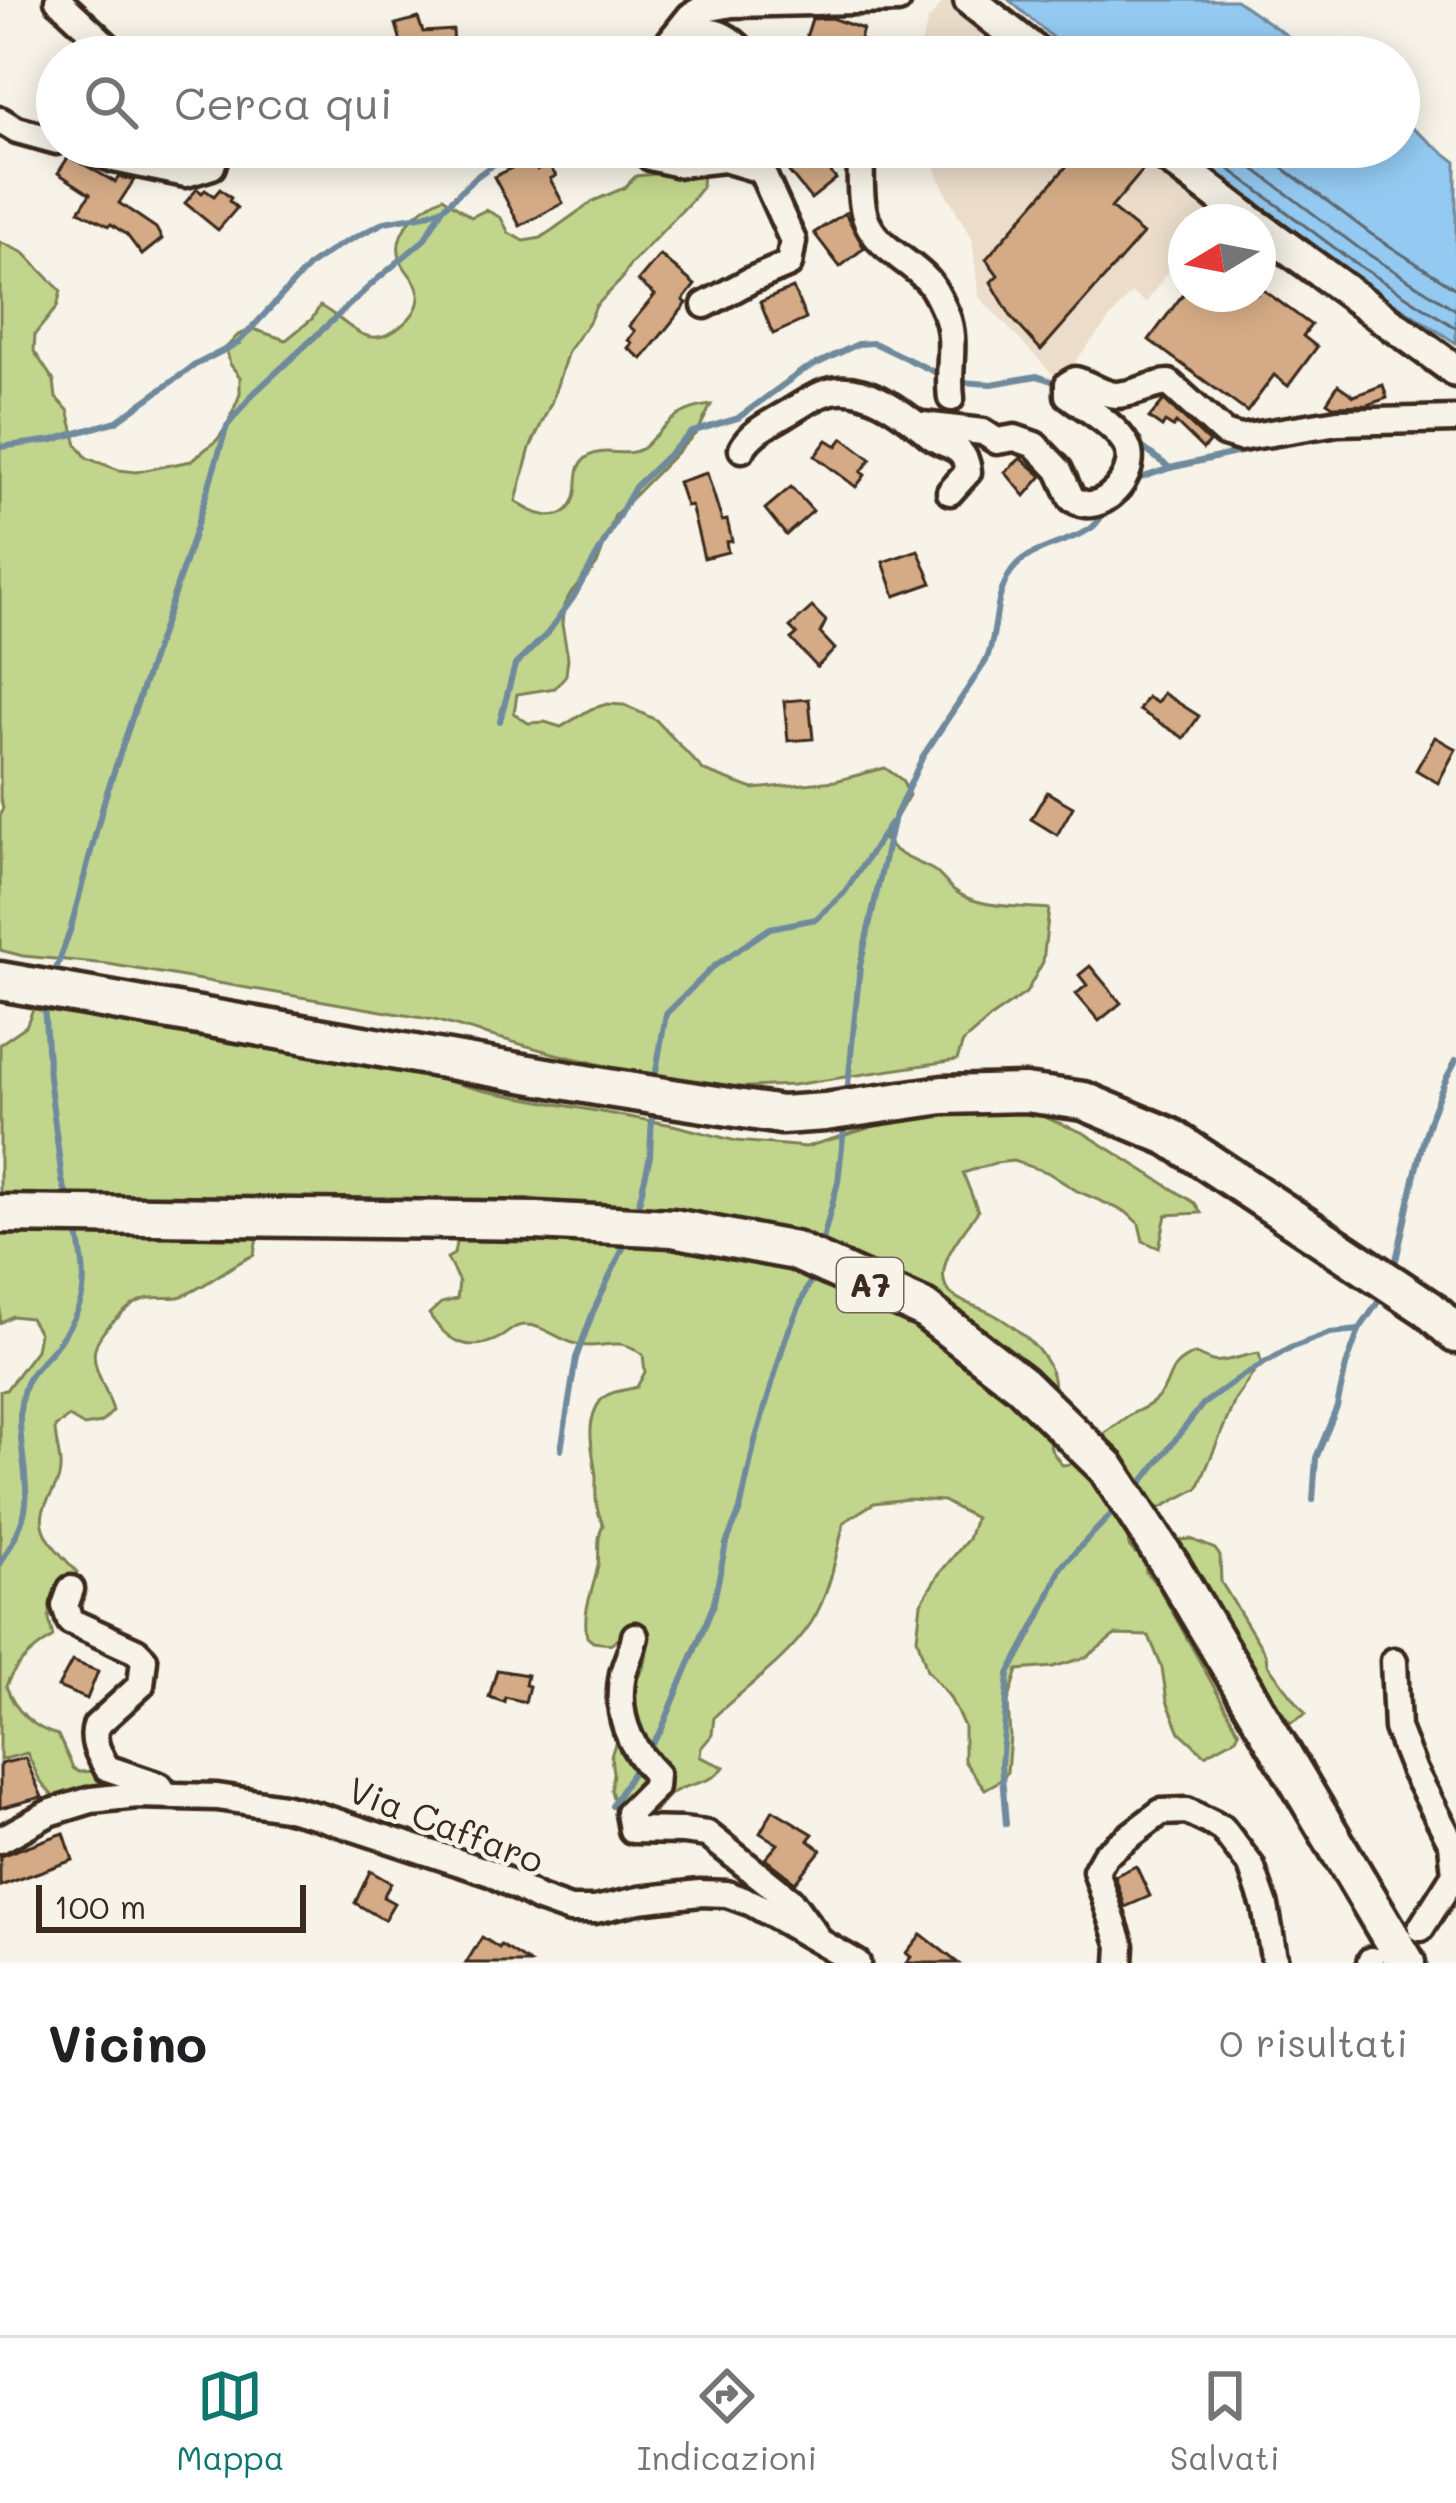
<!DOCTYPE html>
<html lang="it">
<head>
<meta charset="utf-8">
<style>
	:root { --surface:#fff; --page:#f6f6f6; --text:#202124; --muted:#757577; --line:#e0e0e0; --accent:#0f766e }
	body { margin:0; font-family:Mali,sans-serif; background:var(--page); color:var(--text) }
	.compass { position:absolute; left:1168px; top:204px; width:108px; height:108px; border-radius:50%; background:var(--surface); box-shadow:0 6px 30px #0003; rotate:260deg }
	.scale { position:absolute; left:36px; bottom:30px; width:270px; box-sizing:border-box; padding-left:12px; border:6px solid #3b2a1e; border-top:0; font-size:33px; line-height:42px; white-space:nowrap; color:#3b2a1e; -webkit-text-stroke:9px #f7f3e8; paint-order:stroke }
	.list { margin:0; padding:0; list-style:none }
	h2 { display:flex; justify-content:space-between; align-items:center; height:156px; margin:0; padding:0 48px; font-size:51px }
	h2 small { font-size:39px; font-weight:400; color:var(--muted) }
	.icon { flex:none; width:66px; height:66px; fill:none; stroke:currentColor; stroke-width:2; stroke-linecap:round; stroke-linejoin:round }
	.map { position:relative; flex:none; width:1456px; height:1963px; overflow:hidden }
	.search { position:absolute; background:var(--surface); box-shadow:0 6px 30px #0003; left:36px; right:36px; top:36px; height:132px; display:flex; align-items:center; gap:30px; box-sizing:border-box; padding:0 42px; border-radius:66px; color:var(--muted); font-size:45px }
	.sheet { height:372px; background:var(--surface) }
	nav { display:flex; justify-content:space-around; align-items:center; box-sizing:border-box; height:168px; border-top:3px solid var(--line); background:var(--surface); font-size:33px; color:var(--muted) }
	nav a { display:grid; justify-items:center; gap:6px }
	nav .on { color:var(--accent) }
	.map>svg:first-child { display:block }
	.built { fill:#ecddcb }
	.green { fill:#c1d68c; stroke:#7e8055; stroke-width:3 }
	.water { fill:#94caf2; stroke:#708a9d; stroke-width:3 }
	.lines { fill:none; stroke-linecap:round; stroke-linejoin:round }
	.shore { stroke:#5f6a73; stroke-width:3 }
	.stream { stroke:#708a9d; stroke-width:6 }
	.building { fill:#d4ab86; stroke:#3b2a1e; stroke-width:3 }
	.minor-casing { stroke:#3b2a1e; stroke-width:33 }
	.major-casing { stroke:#3b2a1e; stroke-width:39 }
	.highway-casing { stroke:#3b2a1e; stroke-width:45 }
	.minor { stroke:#f7f3e8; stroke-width:24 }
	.major { stroke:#f7f3e8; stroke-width:30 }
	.highway { stroke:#f7f3e8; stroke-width:36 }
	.labels { text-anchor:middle; stroke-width:9; stroke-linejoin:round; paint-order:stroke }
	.shield { fill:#f7f3e8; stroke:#73665b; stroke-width:3 }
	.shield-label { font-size:33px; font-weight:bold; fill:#3b2a1e }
	.street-label { font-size:36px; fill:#3b2a1e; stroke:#f7f3e8 }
</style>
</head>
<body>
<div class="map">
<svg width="1456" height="1963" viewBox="0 0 1456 1963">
	<rect width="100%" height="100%" fill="#f7f3e8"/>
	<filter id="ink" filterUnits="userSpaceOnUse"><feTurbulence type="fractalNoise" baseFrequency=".00833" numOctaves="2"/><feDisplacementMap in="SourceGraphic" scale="24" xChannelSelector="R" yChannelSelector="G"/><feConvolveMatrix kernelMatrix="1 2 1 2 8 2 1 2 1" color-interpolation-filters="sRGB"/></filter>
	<g filter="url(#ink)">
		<g class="built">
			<path d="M945,0H952L1024,57H917L928,20Z"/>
			<path d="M926,147H1138L1213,206L1202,222H1186V245L1146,303L1131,293L1059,381L979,297L972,238L947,195Z"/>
		</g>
		<g class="green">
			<path d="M703,169L702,187L691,201L630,265L621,280L596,306L589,322L568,351L552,401L530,448L516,501C531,514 561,526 573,502C581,488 572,470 586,458C603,445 624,459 641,449C647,446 650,440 655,436C673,417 685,408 711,405L698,431L615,515L597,564L586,578L572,591L564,605L562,624L568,658L566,675L555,688L517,694L514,713L528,723L545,722L561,727L591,709L607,704L624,705L656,720L704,771L753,789L835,781L885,768L902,780L909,795L884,839C899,858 913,859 933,870C942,876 946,884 954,890C977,909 1021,906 1049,909L1043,962L1026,993L994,1015L963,1042L957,1060L793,1085L704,1089L556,1054L434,1020L108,964L23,956L0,950V815L3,808L0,797V242L24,253L61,291L57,307L35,334L34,351L54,381L56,398L68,410L77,445L87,458L119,470L136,472L191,461L217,440L227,426L240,394V377L230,364L226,348L238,335L253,329L286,340L312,319L320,306C349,321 367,355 401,326C411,318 420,307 419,294C418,281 406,273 401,261C390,231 420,208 443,197L471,217L486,210L501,218L509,233L524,241L541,238L593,201L624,188L636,176Z"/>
			<path d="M33,1009L173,1024L351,1056L485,1091L673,1125L736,1141L806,1147L918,1113L1004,1111L1042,1116L1084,1133L1195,1203L1201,1213L1166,1215L1159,1248L1143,1241L1139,1224L1126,1212L1077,1191L1047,1172L1013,1161L995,1163L963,1173L978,1211C968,1226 953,1242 947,1259C932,1299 968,1301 993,1314C1015,1326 1045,1350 1052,1374C1059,1397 1043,1427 1051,1449C1054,1455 1058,1459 1062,1465L1070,1464C1088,1445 1107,1431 1128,1416C1136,1411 1146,1408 1153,1402C1175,1384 1162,1366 1195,1354C1201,1356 1206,1359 1212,1361C1223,1364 1246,1354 1259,1353L1261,1362L1236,1398L1198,1488L1151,1513L1128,1538L1129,1546L1135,1553L1166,1541L1191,1539L1215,1549L1220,1556L1221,1582L1266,1655L1267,1664L1306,1714L1290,1723L1236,1650L1173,1554L1145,1563L1146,1572L1158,1586L1239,1732L1236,1738L1205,1755L1180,1732L1167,1701L1162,1668L1149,1636L1115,1635L1087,1657L1053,1667L1018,1670L1008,1702L1010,1737L1007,1772L1003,1779L985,1789L964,1761V1726L949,1696L927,1670L917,1638L921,1603L939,1574L968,1539L975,1518L943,1501L909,1499L874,1503L844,1522C836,1555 830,1594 811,1623C786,1661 747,1686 714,1717L712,1735L701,1748L700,1757L724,1767C709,1787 686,1781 668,1796C660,1803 655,1813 649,1822L621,1814L615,1807L611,1790L613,1773L611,1756L619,1732L620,1699C638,1680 651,1665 646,1637L632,1629L610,1644L593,1642L587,1637C582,1608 593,1593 598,1565C600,1551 596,1538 603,1525C594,1503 596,1499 596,1477C594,1452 583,1424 601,1400C608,1391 627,1390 637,1387L645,1372L643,1355C618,1334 607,1350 580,1345C561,1342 544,1325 526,1325C514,1325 511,1331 501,1337C468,1355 447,1341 429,1314L441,1303L457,1299L459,1282L447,1258L454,1254L459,1225L261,1212L254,1255C228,1266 208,1286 182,1296C171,1300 157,1295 145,1299C133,1302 124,1312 115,1320C76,1354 102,1372 113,1411L101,1423L84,1426L69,1417L55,1427C55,1444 63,1461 59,1477C56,1490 45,1501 43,1513C38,1536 64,1557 77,1572L52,1603L49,1619L53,1637C34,1649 14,1665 6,1686C14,1710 34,1729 58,1735L73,1768L79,1772L96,1771L126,1788L55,1799L39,1779L27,1753L0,1760V1391L6,1390L36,1350L39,1333L30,1318L12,1316L0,1323V1044L26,1026Z"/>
		</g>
		<g class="water">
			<path d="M1009,0H1236L1318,57H1075Z"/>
			<path d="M1399,118L1456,162V343L1345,271L1180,147H1399Z"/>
		</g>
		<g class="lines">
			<g class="shore">
				<path d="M1200,147L1352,261L1456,328"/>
				<path d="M1225,147L1360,249L1456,310"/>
				<path d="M1255,147L1371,234L1456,289"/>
			</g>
			<g class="stream">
				<path d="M648,57L668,23L676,16"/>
				<path d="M959,382L992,384L1037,376L1063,385"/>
				<path d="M1135,442L1170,468"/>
				<path d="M0,447L53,440L117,421L195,365L238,343L310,265L338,246L385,222L425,215L443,208L476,177L517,147"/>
				<path d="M1131,486L1141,478L1170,468L1284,442"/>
				<path d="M500,721L515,665L547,634L573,598L635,487L692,432L738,418L802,371L858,344L874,343L941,375"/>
				<path d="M55,972L70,931L105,798L193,538L227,426L253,394L374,282L424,240L443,208"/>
				<path d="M44,1004L49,1077L62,1180L67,1196"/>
				<path d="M655,1077L666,1014L713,967L770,928L816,919L844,893L891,823"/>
				<path d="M847,1094L860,966L893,821L923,756L986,661C998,634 993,603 1008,577C1024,547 1063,546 1090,529C1098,524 1102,515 1108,507"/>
				<path d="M638,1207L650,1156L652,1115"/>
				<path d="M822,1243L838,1182L844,1128"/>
				<path d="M1394,1268C1412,1198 1419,1124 1456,1060"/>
				<path d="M561,1450L576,1358L593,1312L625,1244"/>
				<path d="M1140,1485L1203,1404L1242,1376L1290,1348L1330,1333L1359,1330"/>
				<path d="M1313,1500L1316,1458L1337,1407L1346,1366L1359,1330L1380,1299"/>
				<path d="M0,1564C10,1547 24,1524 26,1504C29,1468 11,1421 26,1383C32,1370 46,1358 55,1347C88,1302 88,1287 78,1234"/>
				<path d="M646,1752L661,1731L713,1606L726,1544L740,1510L755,1441L786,1337L813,1275"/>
				<path d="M612,1806L638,1763"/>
				<path d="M1006,1824L1001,1764L1009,1674L1040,1616L1061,1567L1117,1508"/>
			</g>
		</g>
		<g class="building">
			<path d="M418,18L423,32L453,30L454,49L423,51V57H399L400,38L396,24Z"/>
			<path d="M831,18L863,29L854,57H836L803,46L812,19Z"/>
			<path d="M1108,147H1119L1144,169L1111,208L1143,234L1041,350L1012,318L991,282L998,275L986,259L1078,153L1093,164Z"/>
			<path d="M815,152L836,179L811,199L789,172Z"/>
			<path d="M69,156L115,182L119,177L134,180L119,203L156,228L162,239L142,255L127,235L111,224L109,226L79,211L90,194L58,173Z"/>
			<path d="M531,158L537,170L548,164L556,176L550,179L563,203L520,226L494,177Z"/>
			<path d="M197,189L202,193L205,190L214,196L220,189L231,198L229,201L237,208L218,230L185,203Z"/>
			<path d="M845,213L864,248L840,267L814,233Z"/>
			<path d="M660,255L695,285L683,300L687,303L642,359L628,348L632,343L628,340L635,331L629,326L655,295L638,281Z"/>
			<path d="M1258,286L1311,325L1303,336L1317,347L1288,386L1274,375L1247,412L1149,340L1183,294H1258Z"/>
			<path d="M793,288L806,319L773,334L760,302Z"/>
			<path d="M1338,385L1354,396L1383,385L1387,398L1367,405L1333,406L1327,402Z"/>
			<path d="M1164,400L1209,442L1203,449L1176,423L1173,427L1165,422L1162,427L1149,418Z"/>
			<path d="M843,438L871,459L861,472L865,475L856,487L815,456L827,440L837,446Z"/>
			<path d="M1021,458L1042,476L1025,496L1005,472Z"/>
			<path d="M707,473L722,521L727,520L732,541L726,542L728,552L704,558L691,505L686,506L678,482Z"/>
			<path d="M791,487L813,511L786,535L765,509Z"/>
			<path d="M918,550L932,583L895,596L883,562Z"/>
			<path d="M812,607L826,621L820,633L835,649L817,667L791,639L797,634L790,627Z"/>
			<path d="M1163,693L1199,716L1184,738L1139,710L1147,697L1157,703Z"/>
			<path d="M809,699L813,739L788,741L784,701Z"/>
			<path d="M1435,737L1456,749L1438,783L1416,770Z"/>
			<path d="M1047,792L1073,807L1057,835L1031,819Z"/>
			<path d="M1090,966L1121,1003L1099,1021L1076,994L1087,985L1079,975Z"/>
			<path d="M72,1661L98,1671L87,1699L58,1687Z"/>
			<path d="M497,1670L527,1675L525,1685L529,1686L525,1702L505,1697L504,1702L489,1697Z"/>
			<path d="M25,1758L42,1797L0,1808V1764Z"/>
			<path d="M773,1810L813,1834L808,1840L821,1850L795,1882L765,1859L778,1844L760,1833Z"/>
			<path d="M64,1833L73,1860L0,1886V1856Z"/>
			<path d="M1136,1866L1150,1896L1125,1907L1115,1876Z"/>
			<path d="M370,1871L391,1883L383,1897L394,1903L384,1920L355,1903Z"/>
			<path d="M921,1934L958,1963H906L911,1957L906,1953Z"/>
			<path d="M482,1937L499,1948L501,1945L530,1963H466Z"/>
		</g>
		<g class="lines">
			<defs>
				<g id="minor">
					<path d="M58,0L119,57"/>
					<path d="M673,54C699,20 724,28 748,57"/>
					<path d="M664,57L670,41L690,16L700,10L732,4L898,0"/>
					<path d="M0,120L17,130L57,141"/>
					<path d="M82,147L114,159L186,174L212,166L218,147"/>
					<path d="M649,147L650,157L679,164L724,159L761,170L793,241L789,264L751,280L705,305"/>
					<path d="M860,147C862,170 858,200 867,222C879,249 909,260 928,281C936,290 941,303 946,314C957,341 947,369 951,398"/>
					<path d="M922,425L983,432L997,441L1015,438L1035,445L1059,470L1072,499C1078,502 1083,505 1091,504C1114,502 1138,468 1127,446C1115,424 1088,410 1068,395V384L1075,380C1089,383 1102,395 1116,395C1134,395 1151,384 1169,383L1224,433L1240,438L1338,422L1456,419"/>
					<path d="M742,449C751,432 769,424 786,414C799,407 813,396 828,392C864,381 905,414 930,435C947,449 965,443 968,472L950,492"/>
					<path d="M71,1589L65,1606L70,1621L136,1651L144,1659L141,1685L96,1726C91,1742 99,1754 107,1768L160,1786L165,1794"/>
					<path d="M635,1636C633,1649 626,1661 623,1674C615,1713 629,1747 656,1774L655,1787L629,1813L632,1830L683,1831L707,1834L790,1900L815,1934"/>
					<path d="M1394,1661L1397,1728L1414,1771L1452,1844L1455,1874L1421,1928"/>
					<path d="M0,1840L49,1813L91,1800L137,1795L217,1797L284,1807L318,1816L491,1873L539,1899L570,1910H595L639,1900L700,1893L727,1894L752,1903L857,1963"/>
					<path d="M1120,1963L1121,1946L1096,1871L1105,1855L1161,1812L1187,1811L1222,1828L1251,1866L1265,1906L1275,1963"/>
					<path d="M1370,1963L1371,1960"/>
				</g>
				<g id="major">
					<path d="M970,0L1042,57"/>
					<path d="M1155,147L1252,222"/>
					<path d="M1258,226L1456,371"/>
				</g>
				<g id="highway">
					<path d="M0,981L608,1088L781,1115L825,1112L943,1095L1025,1093L1084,1101L1170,1137L1429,1309L1456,1334"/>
					<path d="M0,1214L536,1221L673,1228L795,1251L924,1309L1021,1384L1107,1468L1172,1568L1406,1963"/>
				</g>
			</defs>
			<use href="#minor" class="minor-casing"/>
			<use href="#major" class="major-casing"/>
			<use href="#highway" class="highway-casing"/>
			<use href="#minor" class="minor"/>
			<use href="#major" class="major"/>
			<use href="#highway" class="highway"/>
		</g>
	</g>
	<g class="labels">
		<rect class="shield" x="837" y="1258" width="66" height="54" rx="9"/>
		<g class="shield-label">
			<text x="870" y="1297">A7</text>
		</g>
		<g class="street-label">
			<text transform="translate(446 1825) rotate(21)" y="13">Via Caffaro</text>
		</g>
	</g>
</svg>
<svg class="compass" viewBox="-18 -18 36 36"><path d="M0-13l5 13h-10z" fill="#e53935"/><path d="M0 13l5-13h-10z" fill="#757577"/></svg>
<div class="scale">100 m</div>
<div class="search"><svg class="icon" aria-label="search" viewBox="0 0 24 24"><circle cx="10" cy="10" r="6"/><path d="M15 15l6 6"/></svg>Cerca qui</div>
</div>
<section class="sheet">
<h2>Vicino<small>0 risultati</small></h2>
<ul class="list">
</ul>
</section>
<nav>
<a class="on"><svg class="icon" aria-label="map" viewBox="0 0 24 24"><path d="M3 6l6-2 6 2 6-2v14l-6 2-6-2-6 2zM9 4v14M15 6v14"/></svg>Mappa</a>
<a><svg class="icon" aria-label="directions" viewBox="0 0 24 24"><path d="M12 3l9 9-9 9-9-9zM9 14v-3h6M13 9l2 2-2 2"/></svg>Indicazioni</a>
<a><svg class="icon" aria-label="saved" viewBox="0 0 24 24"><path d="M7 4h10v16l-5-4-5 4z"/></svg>Salvati</a>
</nav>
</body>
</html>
